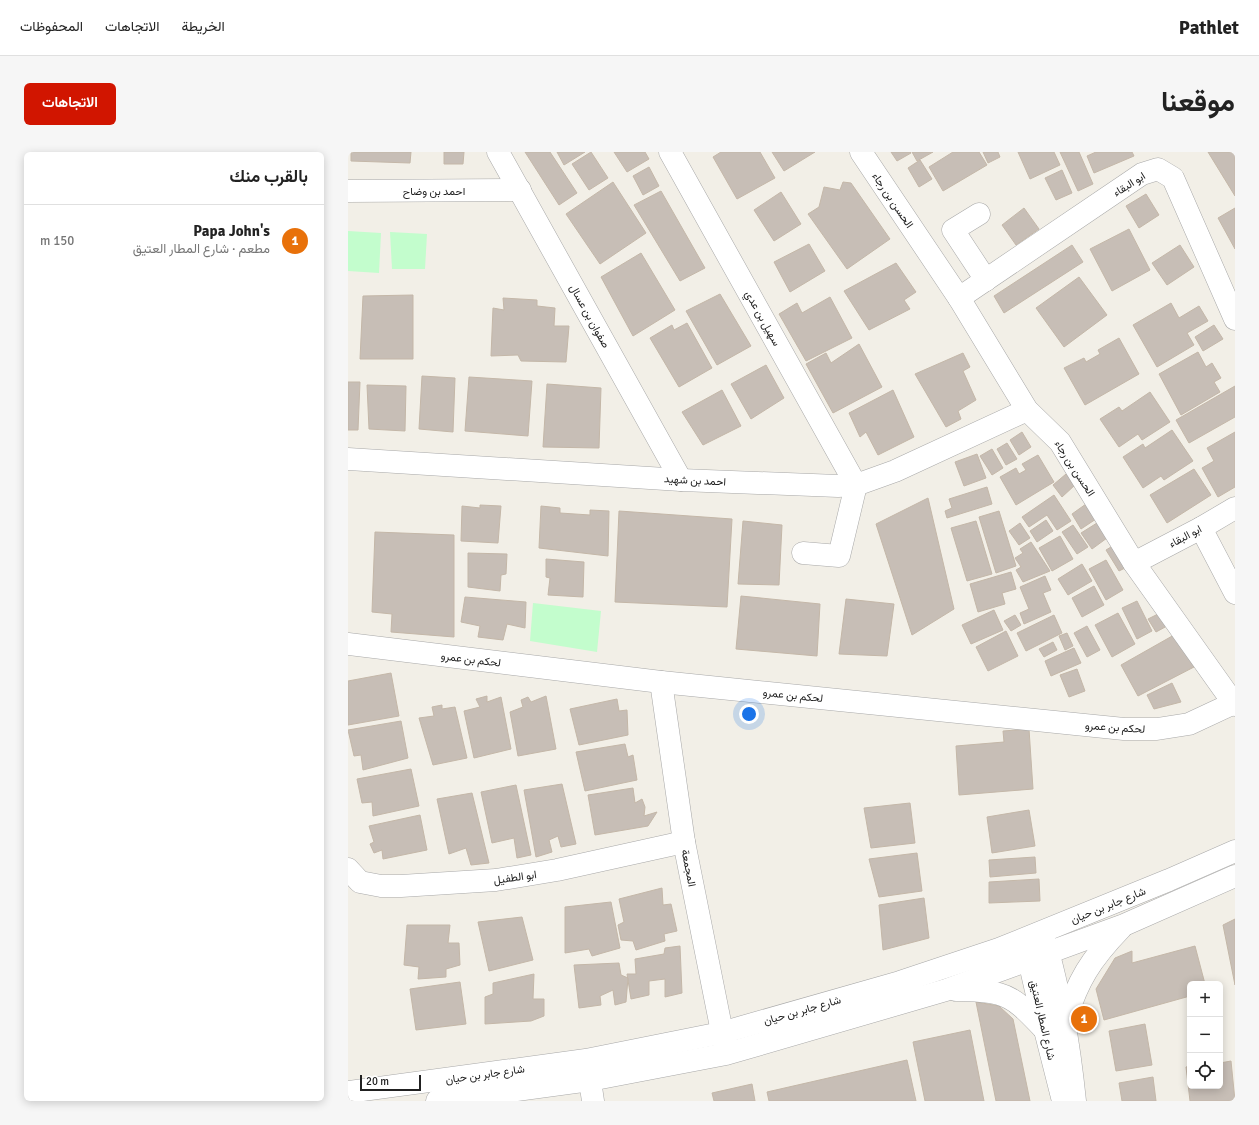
<!DOCTYPE html>
<html lang="ar">
<head>
<meta charset="utf-8">
<style>
	:root { --surface:#fff; --page:#f6f6f6; --text:#222; --muted:#767676; --line:#e0e0e0; --accent:#d11500 }
	body { margin:0; font-family:Signika,Vazirmatn,sans-serif; background:var(--page); color:var(--text); direction:rtl }
	.controls { position:absolute; right:12px; bottom:12px; display:grid; overflow:hidden; border-radius:6px; box-shadow:0 2px 10px #0003 }
	.controls button { width:36px; height:36px; display:grid; place-items:center; padding:0; border:0; border-bottom:1px solid var(--line); background:var(--surface); color:var(--text); font:20px sans-serif }
	.scale { position:absolute; left:12px; bottom:10px; width:61px; box-sizing:border-box; padding-left:4px; border:2px solid #212121; border-top:0; font-size:11px; line-height:14px; white-space:nowrap; color:#212121; -webkit-text-stroke:3px #fff; paint-order:stroke }
	.you { position:absolute; left:401px; top:562px; width:14px; height:14px; margin:-10px; border:3px solid #fff; border-radius:50%; background:#1a73e8; box-shadow:0 0 0 6px #1a73e833 }
	.badge { display:grid; place-items:center; width:26px; height:26px; border-radius:50%; background:var(--accent); color:#fff; font-size:13px; font-weight:700 }
	.pin { position:absolute; translate:-50% -50%; border:2px solid #fff; box-shadow:0 1px 4px #0006 }
	.list { margin:0; padding:0; list-style:none }
	h2 { display:flex; justify-content:space-between; align-items:center; height:52px; margin:0; padding:0 16px; font-size:17px }
	h2 small { font-size:13px; font-weight:400; color:var(--muted) }
	.list li { display:grid; grid-template-columns:26px 1fr auto; gap:12px; align-items:center; box-sizing:border-box; height:72px; padding:0 16px; border-top:1px solid var(--line) }
	.list b { display:block; font-size:15px; white-space:nowrap }
	.list p { margin:0; font-size:13px; white-space:nowrap; color:var(--muted) }
	.list em { font-size:13px; font-style:normal; color:var(--muted) }
	.icon { flex:none; width:22px; height:22px; fill:none; stroke:currentColor; stroke-width:2; stroke-linecap:round; stroke-linejoin:round }
	.map { position:relative; flex:none; width:887px; height:949px; overflow:hidden; direction:ltr; border-radius:6px }
	header { display:flex; align-items:center; gap:24px; box-sizing:border-box; height:56px; padding:0 20px; background:var(--surface); border-bottom:1px solid var(--line) }
	header strong { font-size:19px }
	nav { display:flex; gap:22px; margin-inline-start:auto; font-size:14px }
	.intro { display:flex; align-items:center; justify-content:space-between; box-sizing:border-box; height:96px; padding:0 24px }
	h1 { margin:0; font-size:28px }
	.button { padding:10px 18px; border-radius:6px; background:var(--accent); color:#fff; font-size:14px; font-weight:700 }
	main { display:flex; gap:24px; padding:0 24px }
	aside { flex:1; background:var(--surface); border-radius:6px; box-shadow:0 2px 10px #0003 }
	.map>svg:first-child { display:block }
	.park { fill:#c3fdcd }
	.building { fill:#c7beb6; stroke:#c4b7a8 }
	.lines { fill:none; stroke-linecap:round; stroke-linejoin:round }
	.minor-casing { stroke:#a8a8a8; stroke-width:23 }
	.minor { stroke:#fff; stroke-width:22 }
	.labels { text-anchor:middle; stroke-width:3.5; stroke-linejoin:round; paint-order:stroke }
	.street-label { font-size:11px; fill:#212121; stroke:#fff }
</style>
</head>
<body>
<header>
<strong>Pathlet</strong>
<nav><a>الخريطة</a><a>الاتجاهات</a><a>المحفوظات</a></nav>
</header>
<div class="intro"><h1>موقعنا</h1><a class="button">الاتجاهات</a></div>
<main>
<div class="map">
<svg width="887" height="949" viewBox="0 0 887 949">
	<rect width="100%" height="100%" fill="#f2efe7"/>
	<g class="park">
		<path d="M0,79L33,81L31,121L0,119Z"/>
		<path d="M42,80L79,82L77,117H44Z"/>
		<path d="M185,451L253,459L249,500L182,489Z"/>
	</g>
	<g class="building">
		<path d="M3,0H63L62,11L3,9Z"/>
		<path d="M96,0H116L115,12H96Z"/>
		<path d="M177,0H202L229,41L211,53Z"/>
		<path d="M209,0H237L216,13Z"/>
		<path d="M243,0L260,26L241,38L224,12Z"/>
		<path d="M266,0H297L301,7L279,20Z"/>
		<path d="M373,0H412L427,26L389,47L365,5Z"/>
		<path d="M424,0H467L436,19Z"/>
		<path d="M543,0H562L563,1L549,9Z"/>
		<path d="M564,0H585L569,9Z"/>
		<path d="M605,0H631L639,13L595,39L581,15Z"/>
		<path d="M635,0H650L652,5L640,11Z"/>
		<path d="M670,0H706L712,13L682,27Z"/>
		<path d="M712,0H731L745,32L730,39Z"/>
		<path d="M748,0H784L786,4L746,21L739,4Z"/>
		<path d="M860,0H887V44Z"/>
		<path d="M572,8L584,27L571,35L560,16Z"/>
		<path d="M301,15L311,34L295,43L285,24Z"/>
		<path d="M714,18L724,41L708,48L697,26Z"/>
		<path d="M265,30L298,81L252,112L218,62Z"/>
		<path d="M495,30L503,31L542,87L499,117L460,62L471,55L476,35L492,38Z"/>
		<path d="M313,39L357,116L332,129L286,53Z"/>
		<path d="M433,40L453,72L426,89L406,58Z"/>
		<path d="M798,42L811,63L791,76L778,54Z"/>
		<path d="M676,56L691,77L668,93L654,73Z"/>
		<path d="M887,56V97L870,66Z"/>
		<path d="M781,77L802,118L764,139L742,97Z"/>
		<path d="M461,92L477,119L442,140L426,110Z"/>
		<path d="M724,93L735,110L656,161L646,144Z"/>
		<path d="M832,93L846,115L819,133L804,111Z"/>
		<path d="M293,101L327,158L285,184L253,125Z"/>
		<path d="M548,111L568,140L556,148L562,157L521,178L496,139Z"/>
		<path d="M731,125L759,163L716,195L688,156Z"/>
		<path d="M372,142L403,194L369,213L338,159Z"/>
		<path d="M65,143V207H12L15,144Z"/>
		<path d="M482,145L504,186L458,209L431,162L449,151L454,161Z"/>
		<path d="M155,146L189,148V154L207,156L206,174H221L218,210L173,209L170,203L143,204L145,156L156,158Z"/>
		<path d="M823,151L831,166L851,154L860,169L839,181L846,193L809,215L785,173Z"/>
		<path d="M339,171L364,216L331,235L302,186L324,173L326,178Z"/>
		<path d="M866,173L875,187L855,199L847,185Z"/>
		<path d="M771,186L791,222L737,253L716,216L736,206L738,210L752,202L750,198Z"/>
		<path d="M511,192L534,235L485,261L458,212L478,201L483,211Z"/>
		<path d="M850,200L858,215L864,211L873,226L866,230L872,240L833,263L811,222Z"/>
		<path d="M615,201L622,215L615,219L628,248L610,259L613,267L598,275L567,222Z"/>
		<path d="M418,213L436,246L403,267L383,232Z"/>
		<path d="M74,224L107,226L105,280L71,277Z"/>
		<path d="M121,225L184,229L180,284L117,279Z"/>
		<path d="M0,230H12L10,278H0Z"/>
		<path d="M199,232L253,236L251,296L195,295Z"/>
		<path d="M19,233L58,234L57,279L21,277Z"/>
		<path d="M887,234V265L841,291L828,268Z"/>
		<path d="M374,238L393,274L355,293L334,260Z"/>
		<path d="M545,238L566,285L530,303L518,280L512,285L501,261Z"/>
		<path d="M802,240L822,270L794,288L790,282L771,295L752,267L771,255L774,259Z"/>
		<path d="M824,278L845,309L816,328L813,324L795,336L775,305L795,292L797,296Z"/>
		<path d="M674,280L683,295L671,303L662,288Z"/>
		<path d="M887,280V335L870,345L854,316L866,309L859,296Z"/>
		<path d="M659,291L669,307L658,313L649,297Z"/>
		<path d="M644,297L655,316L644,323L632,304Z"/>
		<path d="M629,302L638,326L616,334L607,310Z"/>
		<path d="M690,303L706,330L668,353L652,325L668,316L671,322L678,318L674,312Z"/>
		<path d="M846,317L863,343L819,371L802,343Z"/>
		<path d="M718,322L727,333L714,345L705,333Z"/>
		<path d="M639,335L644,352L599,366L597,359L604,356L601,347Z"/>
		<path d="M706,343L723,369L709,378L699,363L681,375L674,365Z"/>
		<path d="M580,346L606,457L564,483L528,372Z"/>
		<path d="M738,352L748,367L733,377L724,362Z"/>
		<path d="M132,353L153,354L150,391L113,389L114,354L132,356Z"/>
		<path d="M193,354L212,356V361L242,363V358L261,359L260,404L191,396Z"/>
		<path d="M271,359L384,367L379,455L267,450Z"/>
		<path d="M651,359L668,414L648,421L631,365Z"/>
		<path d="M698,368L705,379L689,390L682,379Z"/>
		<path d="M395,369L434,373L431,433L390,432Z"/>
		<path d="M628,369L644,422L619,429L603,376Z"/>
		<path d="M672,371L682,386L671,393L661,379Z"/>
		<path d="M749,371L759,386L744,397L733,381Z"/>
		<path d="M725,373L740,395L729,402L714,380Z"/>
		<path d="M27,380L106,383V485L43,480L44,462L24,460Z"/>
		<path d="M712,384L725,407L704,419L691,396Z"/>
		<path d="M683,390L702,419L675,430L668,418L673,415L667,406L675,401L672,397Z"/>
		<path d="M768,392L781,414L771,419L758,398Z"/>
		<path d="M120,401L159,402L158,422L153,423L152,439L120,435Z"/>
		<path d="M198,407L236,410L235,445L200,443L202,426L198,425Z"/>
		<path d="M758,408L775,438L758,448L741,417Z"/>
		<path d="M734,412L744,429L720,443L710,427Z"/>
		<path d="M663,420L668,437L654,441L657,452L630,460L622,432Z"/>
		<path d="M697,424L703,438L695,441L703,460L676,472L672,461L681,457L672,435Z"/>
		<path d="M746,434L756,453L734,465L724,446Z"/>
		<path d="M393,444L472,452L469,504L388,497Z"/>
		<path d="M117,445L178,450L177,476L159,472L155,488L130,485L132,474L113,470Z"/>
		<path d="M498,447L546,452L539,504L491,502Z"/>
		<path d="M789,449L804,479L789,487L774,456Z"/>
		<path d="M646,458L655,478L623,492L614,473Z"/>
		<path d="M770,461L787,492L764,505L747,473Z"/>
		<path d="M812,461L819,474L808,480L800,467Z"/>
		<path d="M667,463L673,473L663,479L656,469Z"/>
		<path d="M706,463L714,481L678,499L669,481Z"/>
		<path d="M739,474L752,498L739,505L726,481Z"/>
		<path d="M658,479L670,504L640,519L628,495Z"/>
		<path d="M719,481L725,494L717,498L711,484Z"/>
		<path d="M826,483L846,515L790,544L773,513Z"/>
		<path d="M705,490L709,498L696,505L691,497Z"/>
		<path d="M726,496L733,511L703,524L697,509Z"/>
		<path d="M729,517L737,539L721,545L712,523Z"/>
		<path d="M43,521L51,564L0,573V529Z"/>
		<path d="M824,531L833,550L806,557L799,543Z"/>
		<path d="M139,544V550L153,545L163,597L126,606L116,559L132,555L128,547Z"/>
		<path d="M198,544L208,597L170,604L162,560L175,555L173,548L180,545L183,550Z"/>
		<path d="M269,547L271,559L279,558L280,583L231,593L222,557Z"/>
		<path d="M94,553V557L107,555L119,606L85,613L71,566L86,564L84,555Z"/>
		<path d="M53,569L60,606L15,618L13,603L6,604L0,578Z"/>
		<path d="M681,577L685,637L611,643L608,594L656,590L655,579Z"/>
		<path d="M277,592L280,605L285,603L289,628L237,639L228,600Z"/>
		<path d="M63,617L71,654L25,664L24,650L14,651L9,627Z"/>
		<path d="M214,632L228,692L213,695L210,684L201,688L204,700L188,705L176,638Z"/>
		<path d="M168,633L183,703L169,706L166,686L144,691L133,640Z"/>
		<path d="M285,636L287,651L294,647L297,655L296,664L309,660L300,674L247,683L240,643Z"/>
		<path d="M124,641L141,711L123,713L118,696L101,702L89,647Z"/>
		<path d="M562,651L567,691L523,696L516,656Z"/>
		<path d="M681,658L687,694L644,701L639,665Z"/>
		<path d="M72,663L79,698L35,707L34,698L26,701L22,692L26,690L21,674Z"/>
		<path d="M569,701L574,739L531,745L521,707Z"/>
		<path d="M687,705L688,721L642,725L641,708Z"/>
		<path d="M691,727L692,749L641,751V730Z"/>
		<path d="M314,736L315,753L323,752L329,779L316,782L317,789L288,798L285,789L273,788L270,773L276,770L271,747Z"/>
		<path d="M576,746L581,786L535,798L531,753Z"/>
		<path d="M263,750L272,796L244,804L241,797L217,801V755Z"/>
		<path d="M174,765L185,808L141,819L130,770Z"/>
		<path d="M887,767V833L875,773Z"/>
		<path d="M59,773H102L100,791H111L112,813L98,817V825L70,827L71,815L56,813Z"/>
		<path d="M332,794L334,841L317,845V827L301,829V843L283,847L279,822H288L287,807L316,802L317,796Z"/>
		<path d="M847,794L857,832H842V844L756,868L748,837L767,806L784,799V811Z"/>
		<path d="M271,811L273,823L280,826L278,850L267,853L265,838L252,844L253,853L231,856L226,813Z"/>
		<path d="M186,822L185,847H196V864L183,869L137,872V845L145,842V831Z"/>
		<path d="M112,830L118,872L68,878L62,837Z"/>
		<path d="M628,850L651,854L665,867L682,949H648Z"/>
		<path d="M797,872L804,913L768,919L761,879Z"/>
		<path d="M622,878L636,949H577L565,890Z"/>
		<path d="M559,908L568,949H421L419,940Z"/>
		<path d="M883,909L887,949H842L838,915L842,914V934H872V911Z"/>
		<path d="M805,925L808,949H774L771,931Z"/>
		<path d="M404,932L407,949H366L364,941Z"/>
	</g>
	<g class="lines">
		<defs>
			<g id="minor">
				<path d="M150,0L333,328"/>
				<path d="M322,0L508,333L491,404L455,401"/>
				<path d="M513,0L611,146L679,258L712,290L786,411L887,553"/>
				<path d="M0,39L172,38"/>
				<path d="M631,62L605,78L638,128"/>
				<path d="M611,146L794,22L810,17L825,26L887,167"/>
				<path d="M0,307L333,328L490,334L508,333L547,319L679,258"/>
				<path d="M853,376L887,441"/>
				<path d="M786,411L853,376L887,356"/>
				<path d="M0,492L313,530L776,577H809L841,572L886,551"/>
				<path d="M313,530L336,690L377,895"/>
				<path d="M0,717L12,730L33,734H53L148,728L209,718L336,690"/>
				<path d="M696,788C702,803 705,819 709,836C718,873 723,910 727,949"/>
				<path d="M676,794L681,808L697,878L715,949"/>
				<path d="M608,838C622,838 637,838 651,842C670,847 684,865 697,878"/>
				<path d="M717,870C729,829 743,807 773,776"/>
				<path d="M240,915L245,949"/>
				<path d="M0,940L238,908L373,881L552,830L651,797L821,728L887,699"/>
				<path d="M89,949L242,928L378,902L598,838L776,773L887,724"/>
			</g>
		</defs>
		<use href="#minor" class="minor-casing"/>
		<use href="#minor" class="minor"/>
	</g>
	<g class="labels">
		<g class="street-label">
			<text transform="translate(781 32) rotate(-32)" y="4">ابو البقاء</text>
			<text x="86" y="43">احمد بن وضاح</text>
			<text transform="translate(545 48) rotate(56)" y="4">الحسن بن رجاء</text>
			<text transform="translate(242 164) rotate(61)" y="4">صفوان بن عسال</text>
			<text transform="translate(415 166) rotate(61)" y="4">سهيل بن عدي</text>
			<text transform="translate(727 316) rotate(57)" y="4">الحسن بن رجاء</text>
			<text transform="translate(347 328) rotate(3)" y="4">احمد بن شهيد</text>
			<text transform="translate(837 384) rotate(-28)" y="4">ابو البقاء</text>
			<text transform="translate(123 507) rotate(7)" y="4">لحكم بن عمرو</text>
			<text transform="translate(445 543) rotate(6)" y="4">لحكم بن عمرو</text>
			<text transform="translate(767 575) rotate(4)" y="4">لحكم بن عمرو</text>
			<text transform="translate(341 716) rotate(79)" y="4">المجمعة</text>
			<text transform="translate(167 725) rotate(-8)" y="4">ابو الطفيل</text>
			<text transform="translate(760 753) rotate(-22)" y="4">شارع جابر بن حيان</text>
			<text transform="translate(454 858) rotate(-16)" y="4">شارع جابر بن حيان</text>
			<text transform="translate(695 868) rotate(77)" y="4">شارع المطار العتيق</text>
			<text transform="translate(137 922) rotate(-8)" y="4">شارع جابر بن حيان</text>
		</g>
	</g>
</svg>
<div class="controls">
<button>+</button>
<button>−</button>
<button><svg class="icon" aria-label="locate" viewBox="0 0 24 24"><circle cx="12" cy="12" r="6"/><path d="M12 2v4M12 18v4M2 12h4M18 12h4"/></svg></button>
</div>
<div class="scale">20 m</div>
<div class="you"></div>
<div class="pin badge" style="left:736px;top:867px;background:#e8710a">1</div>
</div>
<aside>
<h2>بالقرب منك<small></small></h2>
<ul class="list">
<li><span class="badge" style="background:#e8710a">1</span><div><b>Papa John's</b><p>مطعم · شارع المطار العتيق</p></div><em>150 m</em></li>
</ul>
</aside>
</main>
</body>
</html>
